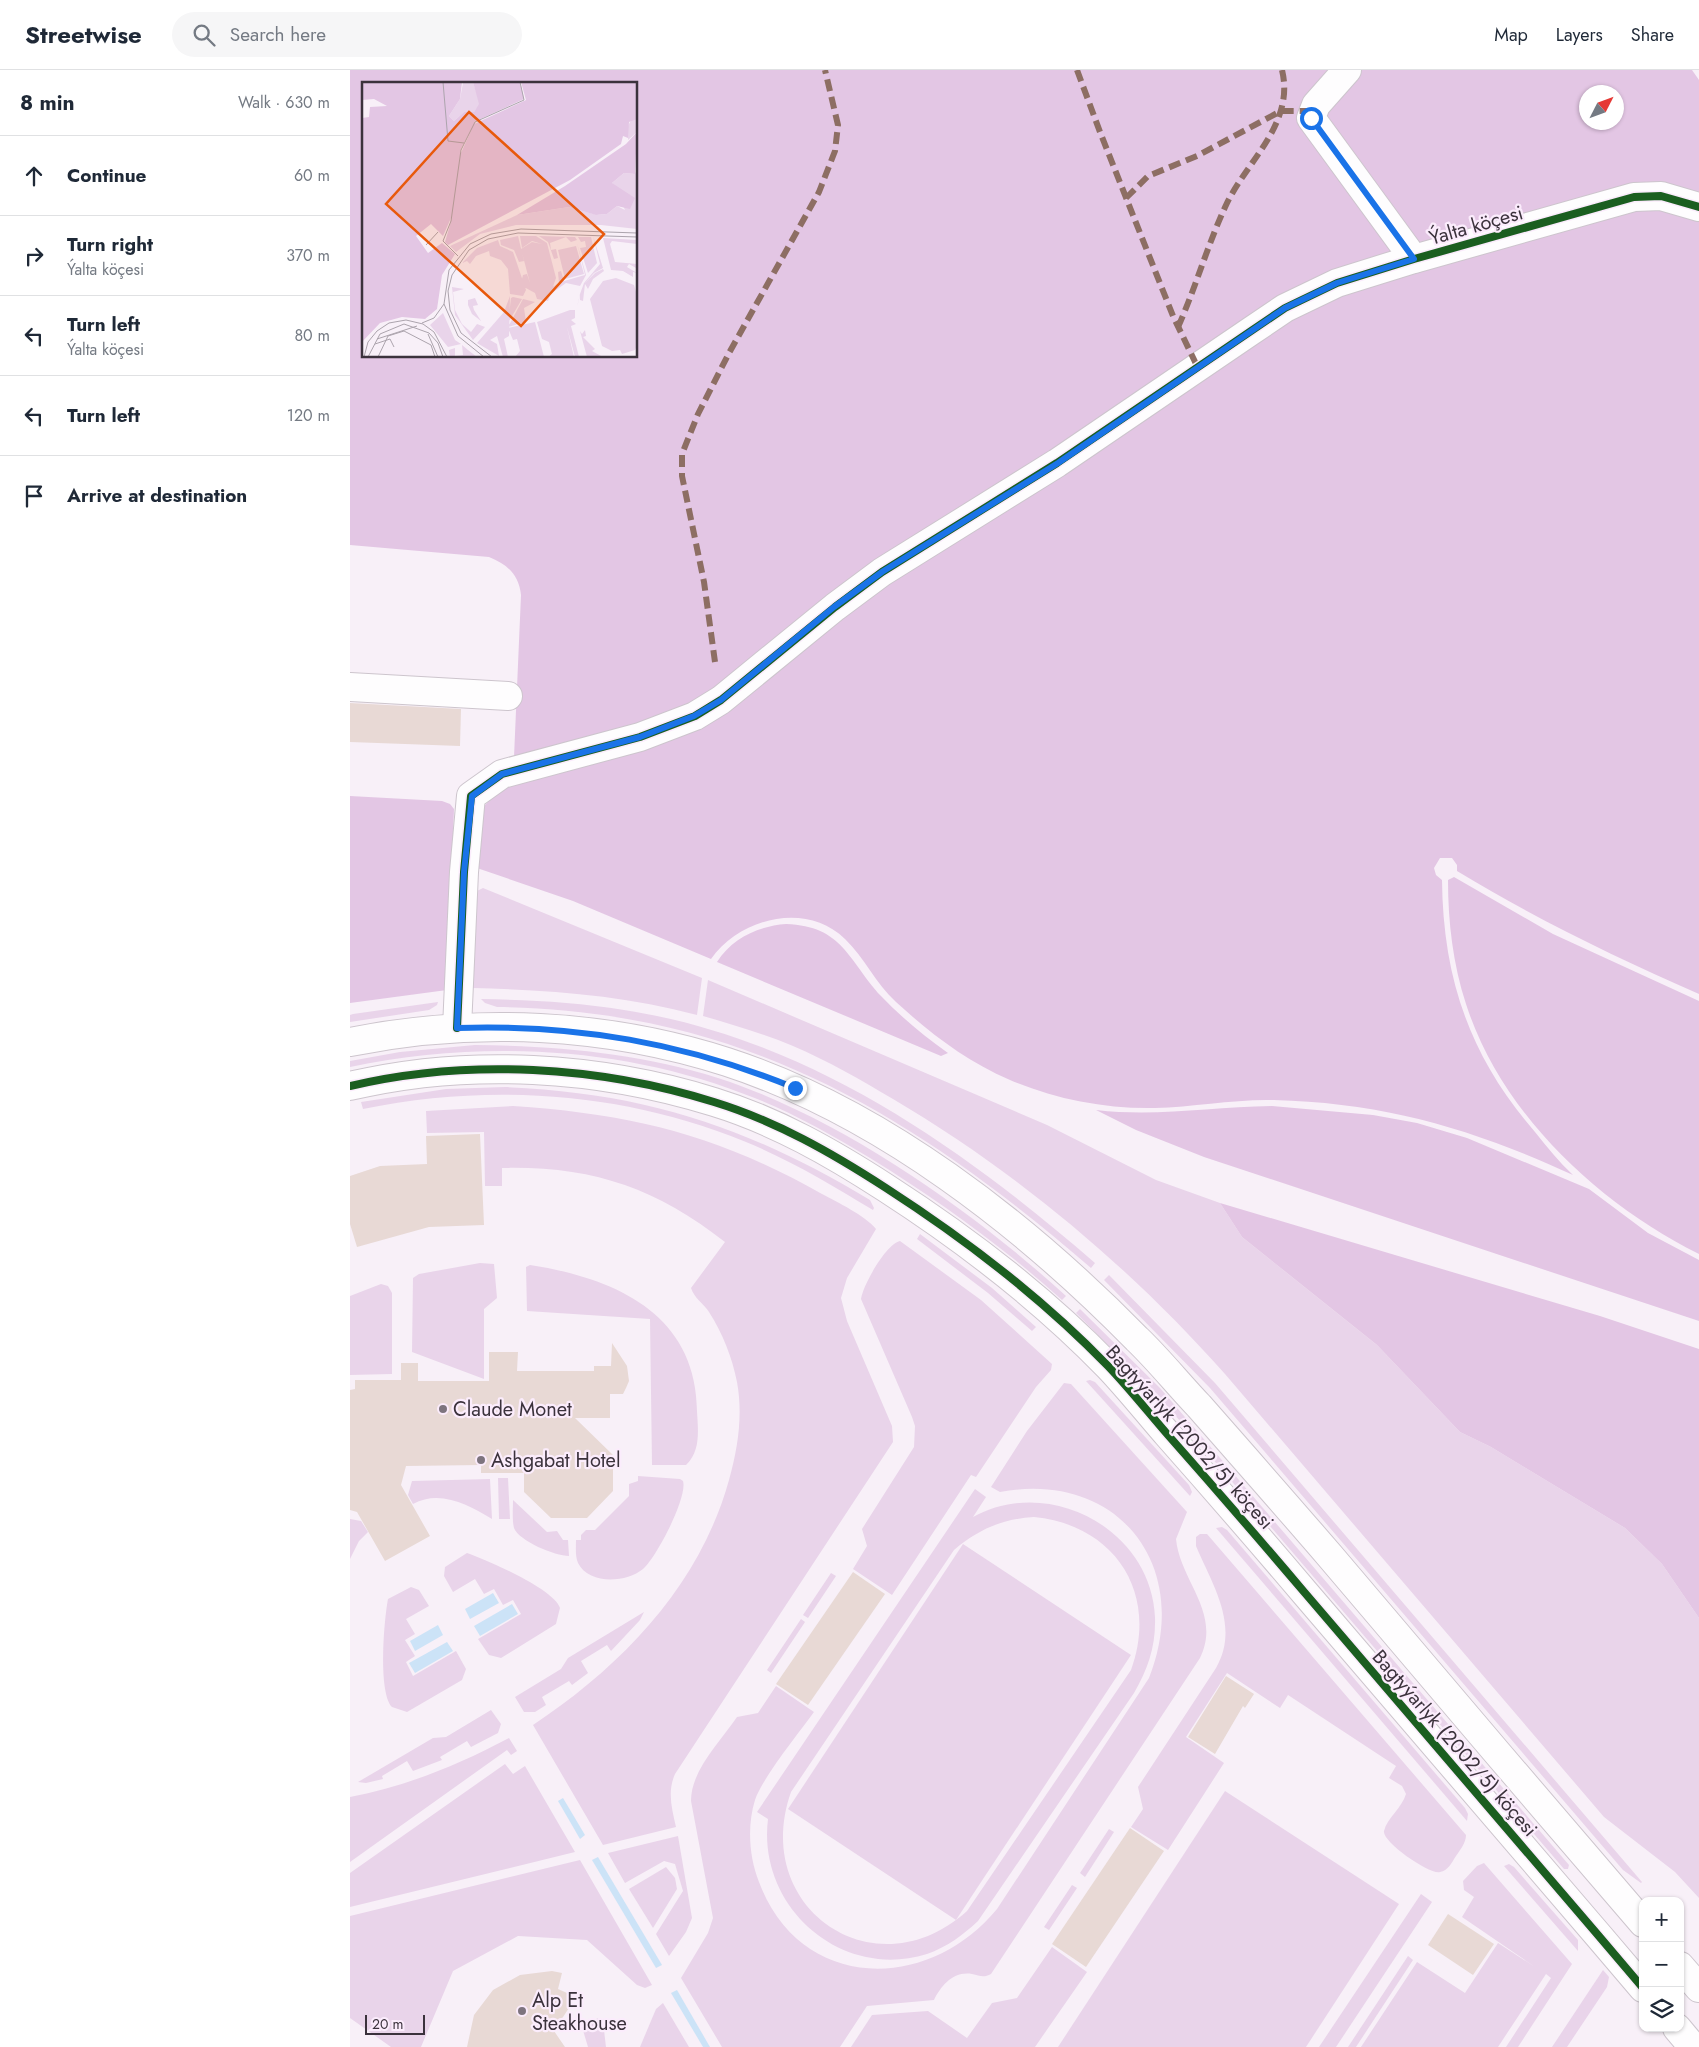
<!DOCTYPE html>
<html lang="en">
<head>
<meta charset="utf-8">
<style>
	:root { --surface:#fff; --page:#f6f6f7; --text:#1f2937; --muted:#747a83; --line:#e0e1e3 }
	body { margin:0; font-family:Jost,sans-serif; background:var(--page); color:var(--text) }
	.controls { position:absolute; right:15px; bottom:15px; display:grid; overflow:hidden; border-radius:10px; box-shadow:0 1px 4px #0004 }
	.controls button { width:45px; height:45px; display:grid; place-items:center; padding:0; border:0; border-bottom:1px solid var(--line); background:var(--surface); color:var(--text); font:25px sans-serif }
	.compass { position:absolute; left:1229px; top:15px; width:45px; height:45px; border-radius:50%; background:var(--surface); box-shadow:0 1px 4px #0004; rotate:48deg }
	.scale { position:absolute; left:15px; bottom:12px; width:60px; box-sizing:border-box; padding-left:5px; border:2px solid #3b323c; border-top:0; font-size:14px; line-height:18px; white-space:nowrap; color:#3b323c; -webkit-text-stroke:4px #fbecfc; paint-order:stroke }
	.stop { position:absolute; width:15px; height:15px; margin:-11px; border:4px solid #1a73e8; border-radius:50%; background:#fff }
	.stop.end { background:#1a73e8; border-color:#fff; box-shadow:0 1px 5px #0008 }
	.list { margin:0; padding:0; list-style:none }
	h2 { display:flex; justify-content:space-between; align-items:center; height:65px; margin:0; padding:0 20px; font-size:21px }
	h2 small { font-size:16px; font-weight:400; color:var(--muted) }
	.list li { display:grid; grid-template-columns:32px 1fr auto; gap:15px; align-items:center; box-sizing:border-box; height:80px; padding:0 20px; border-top:1px solid var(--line) }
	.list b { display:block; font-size:19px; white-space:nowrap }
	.list p { margin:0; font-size:16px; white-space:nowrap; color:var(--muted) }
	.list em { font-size:16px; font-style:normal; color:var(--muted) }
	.icon { flex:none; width:28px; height:28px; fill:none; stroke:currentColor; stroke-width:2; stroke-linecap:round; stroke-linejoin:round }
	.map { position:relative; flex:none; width:1349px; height:1977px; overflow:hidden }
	header { display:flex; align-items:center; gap:30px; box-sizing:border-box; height:70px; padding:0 25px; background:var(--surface); border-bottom:1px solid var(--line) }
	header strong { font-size:24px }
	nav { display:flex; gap:28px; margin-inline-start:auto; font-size:18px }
	.search { width:350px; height:45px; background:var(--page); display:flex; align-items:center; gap:12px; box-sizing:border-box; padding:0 18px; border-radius:28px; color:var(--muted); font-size:19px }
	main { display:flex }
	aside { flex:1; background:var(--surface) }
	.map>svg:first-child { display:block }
	.green { fill:#e9d4ea; fill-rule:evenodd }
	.forest { fill:#e3c6e4; fill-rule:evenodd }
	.water { fill:#cce3f7 }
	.building { fill:#e8d9d5 }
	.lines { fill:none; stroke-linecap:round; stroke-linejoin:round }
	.minor-casing { stroke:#cdc5cd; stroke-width:30 }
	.minor { stroke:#fefdfe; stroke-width:28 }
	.quiet { stroke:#8d6e63; stroke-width:6; stroke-dasharray:12 6; stroke-linecap:butt }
	.cycleway-casing { stroke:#fbecfc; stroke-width:11 }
	.cycleway { stroke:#1b5e20; stroke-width:8 }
	.route { stroke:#1a73e8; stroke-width:6 }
	.poi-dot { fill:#7d747e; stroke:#fbecfc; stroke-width:2 }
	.labels { text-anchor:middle; stroke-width:4.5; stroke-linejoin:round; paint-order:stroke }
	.street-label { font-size:20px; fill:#3b323c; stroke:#fbecfc }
	.poi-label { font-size:20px; fill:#3b323c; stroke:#fbecfc; text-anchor:start }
	.inset-road { fill:none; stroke:#aca4ad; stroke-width:1 }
	.view { fill:#e8590c; fill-opacity:0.15; stroke:#e8590c; stroke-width:2.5 }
	.inset-edge { fill:none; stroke:#3b323c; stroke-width:2.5 }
</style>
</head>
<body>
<header>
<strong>Streetwise</strong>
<div class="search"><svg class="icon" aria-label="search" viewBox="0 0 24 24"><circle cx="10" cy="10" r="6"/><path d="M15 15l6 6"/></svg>Search here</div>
<nav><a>Map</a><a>Layers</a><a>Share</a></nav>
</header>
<main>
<aside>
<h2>8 min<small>Walk · 630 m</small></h2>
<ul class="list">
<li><svg class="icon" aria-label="ahead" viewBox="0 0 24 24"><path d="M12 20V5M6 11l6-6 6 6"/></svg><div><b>Continue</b></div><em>60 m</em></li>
<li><svg class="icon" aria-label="right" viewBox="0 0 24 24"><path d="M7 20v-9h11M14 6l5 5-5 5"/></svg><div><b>Turn right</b><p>Ýalta köçesi</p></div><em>370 m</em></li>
<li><svg class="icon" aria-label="left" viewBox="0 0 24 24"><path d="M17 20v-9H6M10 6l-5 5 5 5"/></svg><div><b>Turn left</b><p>Ýalta köçesi</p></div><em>80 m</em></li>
<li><svg class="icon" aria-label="left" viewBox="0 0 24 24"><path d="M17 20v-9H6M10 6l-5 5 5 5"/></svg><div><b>Turn left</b></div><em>120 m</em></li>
<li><svg class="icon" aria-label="arrive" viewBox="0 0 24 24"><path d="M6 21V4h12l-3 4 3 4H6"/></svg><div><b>Arrive at destination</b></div></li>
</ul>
</aside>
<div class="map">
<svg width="1349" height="1977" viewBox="0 0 1349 1977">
	<rect width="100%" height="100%" fill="#f8f0f8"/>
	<g class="green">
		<path d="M133,818L352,908L347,945C273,925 199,920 123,918L121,913L125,822Z"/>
		<path d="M358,910L697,1055L806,1110L870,1133L892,1167L1027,1275L1110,1362L1141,1377L1275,1458L1312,1494L1349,1548V1828L1325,1802L1254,1747L875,1304C780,1197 667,1102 543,1029C511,1010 478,991 443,976C414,964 384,955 353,946Z"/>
		<path d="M131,929C178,930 227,932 274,940C456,968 609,1075 745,1193L741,1198C561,1043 392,940 147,937L135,933Z"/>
		<path d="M88,932L87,935L79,940L0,952V945L3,944Z"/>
		<path d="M125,975C207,976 289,983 368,1008C489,1047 622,1140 716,1226L712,1230C652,1176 588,1130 520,1088C480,1064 438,1040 394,1024C270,976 129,970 0,997V991L50,982Z"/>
		<path d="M155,1017C297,1023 398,1057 520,1130L524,1138L523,1140C482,1115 440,1090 396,1072C274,1022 141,1013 13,1039L11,1032L96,1019Z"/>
		<path d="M163,1036C282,1044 368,1065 472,1124C487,1132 516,1146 526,1159L497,1208L491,1228L497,1251L542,1356L543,1372L325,1704C317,1722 322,1739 326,1757L253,1775L183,1655C272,1596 350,1515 379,1410C388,1378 393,1345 387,1312C382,1287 373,1264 359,1242C354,1234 344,1228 341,1218L375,1172C304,1117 241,1096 152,1098V1116H135L134,1062L77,1063L76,1041Z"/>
		<path d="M570,1164L642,1218L686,1257L682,1261L638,1223L567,1169Z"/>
		<path d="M550,1171L631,1230L702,1294L701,1300L686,1317L626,1407L621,1405L542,1525L503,1499L517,1476L512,1459L564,1377L565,1356L562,1347L511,1229C513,1215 536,1174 550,1171Z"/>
		<path d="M130,1193L144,1194L147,1228L134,1239V1309L62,1282L63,1208L69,1204Z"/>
		<path d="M180,1195C264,1208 346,1243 347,1341C348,1360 351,1381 336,1395H302L300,1249L177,1241L176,1197Z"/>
		<path d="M759,1205L865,1313L1292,1812L1291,1813L1273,1800L860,1318L754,1210Z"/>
		<path d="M31,1214L38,1216L42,1223V1304L0,1305V1226Z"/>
		<path d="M730,1239L810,1318L1219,1795L1218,1799H1214L806,1323L726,1243Z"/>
		<path d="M740,1310L745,1312L839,1415L842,1422L840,1426L736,1311Z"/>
		<path d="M714,1313L721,1314L837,1442L826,1469C830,1511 872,1543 850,1588L641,1904C634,1908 630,1906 622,1904C603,1901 591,1916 584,1930L517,1936L490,1977H372L331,1908L358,1863L363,1848L341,1731C341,1700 370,1672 387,1647L408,1643L426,1616L464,1642C448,1664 413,1707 405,1730C397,1756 399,1787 409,1812C450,1922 578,1923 647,1839L799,1608C843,1497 769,1400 650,1422L641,1417L677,1361Z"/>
		<path d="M288,1406L330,1409L333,1411C338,1427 306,1488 293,1499C276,1513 239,1515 228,1493C225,1486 226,1477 226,1470H231V1465L236,1460H245L279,1426V1414L288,1411Z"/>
		<path d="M148,1408H158L160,1449H149Z"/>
		<path d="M140,1409L142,1449C119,1435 90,1419 63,1434L58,1425L62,1411Z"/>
		<path d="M625,1419L636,1427L623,1447C699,1405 801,1459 805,1547C806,1576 798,1599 784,1623L628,1851C613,1865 597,1877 577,1884C491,1911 407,1837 418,1749L407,1742ZM684,1447C765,1455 809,1523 781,1600L617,1841C525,1924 400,1838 441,1722L604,1480C629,1459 652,1449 684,1447Z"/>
		<path d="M163,1430L197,1462L207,1461L213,1470H218L219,1486C205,1486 169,1471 164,1458C162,1450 163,1438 163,1430Z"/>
		<path d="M0,1449L11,1451L18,1462L9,1471L0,1489Z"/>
		<path d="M872,1457L877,1460L1115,1738L1118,1744L1117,1751L866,1458Z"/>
		<path d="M850,1464H857L1116,1765C1116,1773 1110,1780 1106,1786C1102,1792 1098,1801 1090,1802C1080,1805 1032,1772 1034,1761C1037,1748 1052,1738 1056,1724L1052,1716L1039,1708L1046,1696L938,1625L930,1638L877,1603L836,1667L874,1693L818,1780L781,1757L793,1739L788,1717L866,1598C890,1556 863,1516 846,1476V1467Z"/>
		<path d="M613,1474L781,1585L606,1850L438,1739Z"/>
		<path d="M117,1483C137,1490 204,1519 210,1538L206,1554L151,1588L139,1585L128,1569L171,1544L163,1530L153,1535L144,1519L134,1524L125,1509L103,1522L94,1506L95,1497Z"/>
		<path d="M481,1503L486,1506L458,1548L453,1545Z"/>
		<path d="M61,1517L69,1520L79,1536L56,1549L65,1564L55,1570L65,1586L56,1592L63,1606L106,1581L116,1599L112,1610L57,1642L42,1637C28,1622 34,1550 38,1529Z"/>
		<path d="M294,1542L290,1550L261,1581L257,1575L231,1591L238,1603L222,1615L219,1611L192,1627L196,1635L185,1642H174L165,1627L211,1599L218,1588Z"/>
		<path d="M451,1549L455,1552L421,1603L417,1600Z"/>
		<path d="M141,1640L151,1654L148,1663L121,1677L117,1671L90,1687L92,1690L63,1701L57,1691L32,1706L33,1709L16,1713L8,1712L83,1668L96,1667Z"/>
		<path d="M159,1668L167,1681L161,1685L157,1680L0,1792V1727C57,1716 108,1695 159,1668Z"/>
		<path d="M155,1694L163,1704L175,1696L225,1782L0,1837V1803Z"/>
		<path d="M875,1721L1049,1834L956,1977H708Z"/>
		<path d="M759,1759L764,1762L735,1807L730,1803Z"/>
		<path d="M328,1766L342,1848L336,1862L319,1886L306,1864L333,1821L325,1794L314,1791L275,1813L258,1783Z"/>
		<path d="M230,1790L302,1915L295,1918L287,1915L237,1870L168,1866L103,1901L71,1977H41L0,1948V1846Z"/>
		<path d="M1134,1793L1222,1894L1168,1977H1156L1201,1908L1196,1904L1148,1977H1011L1067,1892L1115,1923L1148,1873L1185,1897L1112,1847L1124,1827L1114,1820L1113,1811L1127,1796Z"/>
		<path d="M1159,1794L1164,1797L1228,1870V1881L1154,1796Z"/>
		<path d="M316,1797L325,1808L327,1819L303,1858L279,1819Z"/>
		<path d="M722,1815L727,1818L699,1860L694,1857Z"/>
		<path d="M1071,1824L1082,1832L986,1977H969Z"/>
		<path d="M702,1877L737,1902L685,1977H501L522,1945L578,1941L617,1968L642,1933L667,1928Z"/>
		<path d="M1058,1886L1063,1890L1006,1977H998Z"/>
		<path d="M1253,1900L1259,1907L1257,1917L1217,1977H1202Z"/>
		<path d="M313,1933L339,1977H290L306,1939Z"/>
		<path d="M248,1948L254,1960L256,1977H238L232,1957Z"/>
	</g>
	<g class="forest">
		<path d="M0,0H1342L1349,10V130L1332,124L988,206L338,642L164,687L171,525C169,505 157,494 139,487L0,475ZM14,14H286V286H14ZM1236,22H1266V52H1236Z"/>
		<path d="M1287,133L1349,145V924C1265,887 1186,849 1107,801V795L1102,788H1090L1084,798L1086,805L1092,810C1093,909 1120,987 1185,1062C1197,1077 1209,1092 1223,1105C1123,1059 1035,1033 924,1030C884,1029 844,1037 805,1038C755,1039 705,1029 660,1010C616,991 581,964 546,932C525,913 515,888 495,869C456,831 390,848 361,889L223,831L124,797L132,738L159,711L266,683L490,543L964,230Z"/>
		<path d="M0,726L92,731L100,734L104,739L97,920L0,933Z"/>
		<path d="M1104,807L1203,864L1349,931V1184C1248,1134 1151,1043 1116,934C1103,894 1098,852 1098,810Z"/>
		<path d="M436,854C493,856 498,890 531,926C551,947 574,966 598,983L591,986L367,892C382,868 409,856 436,854Z"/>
		<path d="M922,1036L1023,1045L1067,1053L1117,1068L1239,1119L1298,1163L1349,1190V1251L854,1087L786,1060L746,1040C806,1047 861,1037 922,1036Z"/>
		<path d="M870,1133L1250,1246L1349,1279V1548L1312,1494L1275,1458L1141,1377L1110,1362L1027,1275L892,1167Z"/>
	</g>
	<g class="water">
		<path d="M143,1523L149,1533L120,1549L115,1539Z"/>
		<path d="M162,1534L168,1544L130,1566L124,1556Z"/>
		<path d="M88,1555L93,1565L65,1581L60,1571Z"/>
		<path d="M97,1572L103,1581L65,1603L59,1593Z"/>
		<path d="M213,1728L235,1765L230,1769L208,1731Z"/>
		<path d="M248,1787L312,1895L306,1898L242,1790Z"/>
		<path d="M327,1920L360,1977H353L321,1923Z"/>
	</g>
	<g class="building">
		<path d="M0,633L111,639L110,676L0,672Z"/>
		<path d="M130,1064L134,1155L79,1157L7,1177L0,1154V1106L30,1096L77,1094L76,1066Z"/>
		<path d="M262,1273L277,1296L279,1311L276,1318L273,1324H260V1348H225L263,1385V1421L237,1448H201L174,1422V1403H131V1395L56,1396L51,1415L80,1466L35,1491L7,1442L0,1440V1320L5,1319V1310H51V1293H68V1311H139V1282H168L167,1301H244V1296H261Z"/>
		<path d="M503,1502L535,1524L458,1635L426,1614Z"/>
		<path d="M876,1606L904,1624L895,1638L893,1636L865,1684L838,1667Z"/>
		<path d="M780,1758L814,1781L736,1897L702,1874Z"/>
		<path d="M1098,1844L1144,1874L1123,1905L1078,1875Z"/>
		<path d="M202,1901L212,1903L208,1919L226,1927L204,1961L215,1977H117L124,1945L143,1920L170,1905Z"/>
	</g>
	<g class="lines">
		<defs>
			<g id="minor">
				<path d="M997,0L966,35L961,48L1064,189"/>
				<path d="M0,617L158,626"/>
				<path d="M107,958L114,802L121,726L152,704L290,667L345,646L371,630L485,537L532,502L707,393L901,261L935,238L987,213L1064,189L1284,127L1311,126L1349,137"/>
				<path d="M0,972C125,947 256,953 377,992C531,1042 675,1155 787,1269C809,1290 828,1314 849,1336C893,1386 937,1436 980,1486C1084,1609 1188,1731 1293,1853"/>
				<path d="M0,1016C118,988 249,996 364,1032C426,1051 482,1083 536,1118C615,1169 692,1228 758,1296C779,1318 798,1342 818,1365C864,1417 910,1470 955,1523C1068,1655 1181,1786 1293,1918"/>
				<path d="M1330,1896L1349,1918"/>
				<path d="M1327,1958L1343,1977"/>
			</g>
		</defs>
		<use href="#minor" class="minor-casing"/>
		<use href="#minor" class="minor"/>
		<g class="quiet">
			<path d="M727,0L750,62L823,246L848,298"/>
			<path d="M776,128L798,106L847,86L931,41H962"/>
			<path d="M828,257C846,217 858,173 877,133C898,90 945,53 932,0"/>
			<path d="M365,592L354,512L332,406V384L348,344L379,283L469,122L485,81L488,55L475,0"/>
		</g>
		<defs>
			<g id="cycleway">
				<path d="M107,958L114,802L121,726L152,704L290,667L345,646L371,630L485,537L532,502L707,393L901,261L935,238L987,213L1064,189L1284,127L1311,126L1349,137"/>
				<path d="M0,1016C118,988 249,996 364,1032C426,1051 482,1083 536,1118C615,1169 692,1228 758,1296C779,1318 798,1342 818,1365C864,1417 910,1470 955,1523C1068,1655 1181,1786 1293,1918"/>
			</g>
		</defs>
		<use href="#cycleway" class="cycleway-casing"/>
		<use href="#cycleway" class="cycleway"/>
	</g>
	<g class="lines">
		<path class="route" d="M445,1018C335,973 226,954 107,958L114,802L122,726L152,704L290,667L344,646L371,630L484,537L532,502L708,393L935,238L987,213L1064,189L961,48"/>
	</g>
	<g class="poi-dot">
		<circle cx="93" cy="1339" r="5"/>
		<circle cx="131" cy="1390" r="5"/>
		<circle cx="172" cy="1941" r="5"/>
	</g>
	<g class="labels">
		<g class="street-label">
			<text transform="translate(1126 155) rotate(-16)" y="7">Ýalta köçesi</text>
			<text transform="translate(840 1367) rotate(48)" y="7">Bagtyýarlyk (2002/5) köçesi</text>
			<text transform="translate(1105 1673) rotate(49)" y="7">Bagtyýarlyk (2002/5) köçesi</text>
		</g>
		<g class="poi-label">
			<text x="103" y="1346">Claude Monet</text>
			<text x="141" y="1397">Ashgabat Hotel</text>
			<text x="182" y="1937">Alp Et<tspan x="182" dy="23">Steakhouse</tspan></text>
		</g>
	</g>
	<g transform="translate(12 12)">
		<rect width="275" height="275" fill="#f8f0f8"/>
		<path d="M96,0H111L118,22L112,30H102L92,39L87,34L98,17L101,1ZM270,36L275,37V50L266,58V44ZM275,87V147L239,143H154L118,152L94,170L88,164L155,133L207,125L235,133L245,132L255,124L263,128L250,101L262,91L273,92ZM156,154L162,179L157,180L152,168L139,163L138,158ZM158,154H174L185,161L194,196L186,219L175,217L173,211L162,205L160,197L161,193L165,192L168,201L159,167L170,160L180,162L170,159L160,166ZM177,154L213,155L215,158L209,160L204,155L188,161L189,168L194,167L196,176L192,177L186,160ZM231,154L241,186L232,191L223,201L233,191L241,187L242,189L231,197L226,207L223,202L221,219L218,218V213L215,225L218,212L222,201L238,182ZM216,155H229L235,181L226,191L218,166L224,165L223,159L219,160ZM241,156L275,158V162L250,159L248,162L253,180L275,182L274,186L267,182L265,185L275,191L271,190V195L261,189L249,188ZM136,158L138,164L151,170L164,208L161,214L148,212L146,187L139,178L128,174L127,169L114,174L108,182L105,179L100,181L115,166ZM215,161L224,193L218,204L204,201L190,211L189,206L197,201L196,190L199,189L202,199L223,193ZM214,164L222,192L203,197L196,168ZM254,196L272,203L275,213V264L273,268L260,272L258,268L250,269L240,264L228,217L241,199ZM90,205L102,207L91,210L93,228L100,242L109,250L115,242L123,245L111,258L93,233ZM148,214L147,254L142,257L146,275H141L135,254L128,258L135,262L137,274L115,261L142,230ZM151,215L160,217L146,241L149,216ZM113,216L116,223L111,224L112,228L119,239L110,232L106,223V218ZM161,217L173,220L162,226L164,240L146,245ZM208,228H213V236L209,238L214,242L209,244L217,275H213L205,245L212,275H186L190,272L187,260L180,257L175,240ZM81,231L93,258L99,262L86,265L68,243ZM173,240L182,275H153L158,269L155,257L151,258L146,246ZM223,248L224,254L221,255L233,267L230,269L241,275H225L218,249L220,252ZM100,263L106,268L115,275H88L87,268L93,266V274L101,273Z" fill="#e9d4ea"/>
		<path d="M0,0H100L98,17L87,34L92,39L102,30H112L117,22L111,0H158L162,17L114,39L99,67L89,136L81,154L69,142L54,154L66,171L80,161L93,172L80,193L75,227L63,237L40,235L18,241L0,260V36L7,35L8,25L25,24L12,17L0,18ZM159,0H275V37L267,40L266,56L261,54L259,62L208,98L86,163L83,160L88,143L98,73L112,42L164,18ZM275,50L273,92L262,91L250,101L273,116L268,127L255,124L245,132L234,133L207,125L155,133L203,104L264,62Z" fill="#e3c6e4"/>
		<path class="inset-road" d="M81,0L86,59L102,61M64,163L76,150M96,174L81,159L89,139L99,68L113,40L162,18L158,0M60,241L72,236L82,222M66,252L76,275M15,257L55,244M13,262L28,257L32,265M2,275L6,260L15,249L27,241L44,238L61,242L72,250L85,275M6,275L18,252L42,242L67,251L76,261L81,275M16,275L26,254L42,249L69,263L73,275M122,275L96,254L82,222L87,188L108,162L129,152L159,147L275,151M130,275L99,251L88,228L86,209L90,193L107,168L126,157L156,151L275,155"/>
		<path class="view" d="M107,30L242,152L159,244L24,122Z"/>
		<rect width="275" height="275" class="inset-edge"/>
	</g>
</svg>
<div class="controls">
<button>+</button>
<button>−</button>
<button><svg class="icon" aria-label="layers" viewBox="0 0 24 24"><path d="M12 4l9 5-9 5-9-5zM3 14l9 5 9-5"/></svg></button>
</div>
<svg class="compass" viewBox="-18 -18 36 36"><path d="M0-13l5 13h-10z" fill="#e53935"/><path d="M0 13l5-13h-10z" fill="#747a83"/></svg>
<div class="scale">20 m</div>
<div class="stop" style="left:961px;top:48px"></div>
<div class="stop end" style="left:445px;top:1018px"></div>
</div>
</main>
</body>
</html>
